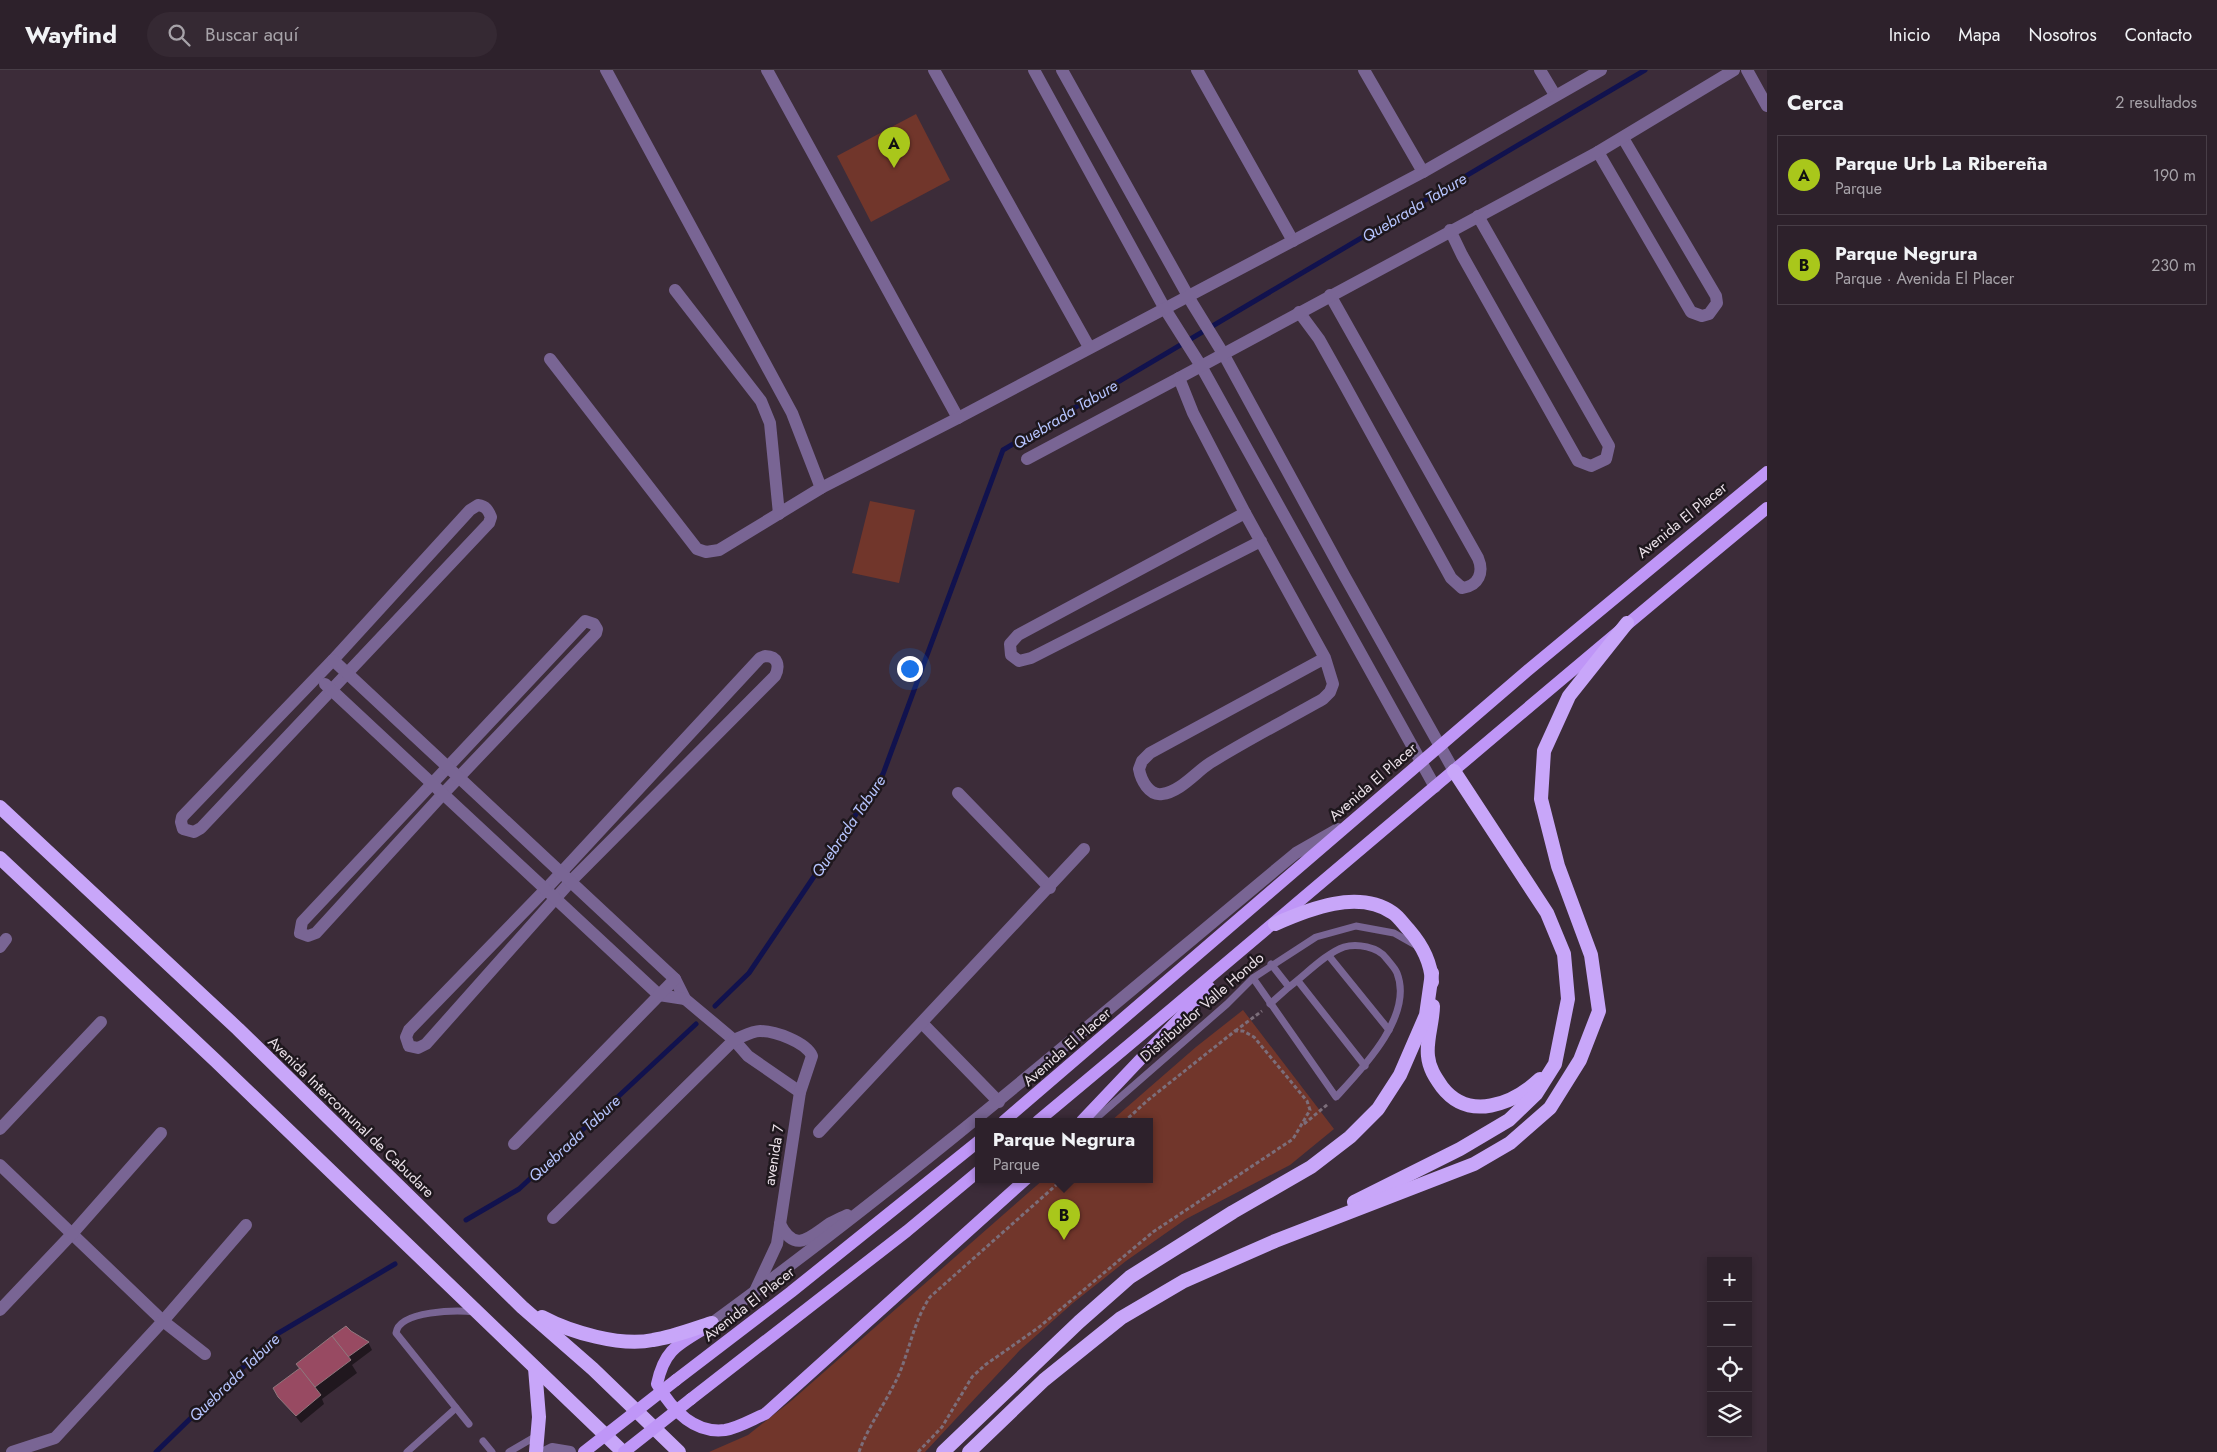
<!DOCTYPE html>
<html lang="es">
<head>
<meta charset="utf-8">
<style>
	:root { --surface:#2d212b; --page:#352933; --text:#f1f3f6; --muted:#a7a3a9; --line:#483e47; --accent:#a9c71b }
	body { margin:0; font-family:Jost,sans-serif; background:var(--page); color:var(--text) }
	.controls { position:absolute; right:15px; bottom:15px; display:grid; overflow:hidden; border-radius:0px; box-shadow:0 2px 8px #0003 }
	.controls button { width:45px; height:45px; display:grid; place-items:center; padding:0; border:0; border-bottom:1px solid var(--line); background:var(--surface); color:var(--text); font:25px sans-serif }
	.you { position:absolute; left:909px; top:598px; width:18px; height:18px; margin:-12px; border:4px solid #fff; border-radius:50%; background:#1a73e8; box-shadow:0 0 0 8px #1a73e833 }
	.badge { display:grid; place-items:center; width:32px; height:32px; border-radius:50%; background:var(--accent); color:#111; font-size:16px; font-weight:700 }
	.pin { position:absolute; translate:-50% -41px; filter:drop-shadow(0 1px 2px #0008) }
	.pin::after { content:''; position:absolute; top:26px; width:18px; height:15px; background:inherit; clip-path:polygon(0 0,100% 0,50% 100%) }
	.popup { position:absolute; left:975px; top:1048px; width:178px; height:65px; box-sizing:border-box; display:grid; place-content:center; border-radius:0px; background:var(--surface); filter:drop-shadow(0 1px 4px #0005); font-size:16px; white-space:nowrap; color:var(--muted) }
	.popup b { font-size:19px; color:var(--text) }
	.popup::after { content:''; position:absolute; left:50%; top:100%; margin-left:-10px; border:10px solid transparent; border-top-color:var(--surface) }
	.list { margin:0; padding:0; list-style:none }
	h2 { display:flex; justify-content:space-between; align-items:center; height:65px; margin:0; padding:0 20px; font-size:21px }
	h2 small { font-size:16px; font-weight:400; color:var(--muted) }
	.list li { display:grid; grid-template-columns:32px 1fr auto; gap:15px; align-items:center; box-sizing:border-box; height:80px; margin:0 10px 10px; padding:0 10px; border:1px solid var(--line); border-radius:0px }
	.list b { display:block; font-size:19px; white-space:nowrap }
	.list p { margin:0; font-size:16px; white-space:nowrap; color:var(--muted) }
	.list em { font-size:16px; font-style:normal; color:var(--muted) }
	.icon { flex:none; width:28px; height:28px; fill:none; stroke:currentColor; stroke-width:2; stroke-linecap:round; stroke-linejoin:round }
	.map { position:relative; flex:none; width:1767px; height:1382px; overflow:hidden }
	header { display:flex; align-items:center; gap:30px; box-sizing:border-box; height:70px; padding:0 25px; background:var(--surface); border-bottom:1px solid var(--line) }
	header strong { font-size:24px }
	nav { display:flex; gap:28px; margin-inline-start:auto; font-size:18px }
	.search { width:350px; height:45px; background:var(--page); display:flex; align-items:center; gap:12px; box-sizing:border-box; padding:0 18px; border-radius:28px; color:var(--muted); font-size:19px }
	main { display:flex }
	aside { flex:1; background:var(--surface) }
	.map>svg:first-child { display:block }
	.green { fill:#71362b }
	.shadow { fill:#0007 }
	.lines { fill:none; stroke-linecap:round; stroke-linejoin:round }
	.stream { stroke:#11124e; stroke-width:5 }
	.building { fill:#984a62; stroke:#90777d }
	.path { stroke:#7c6e7a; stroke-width:3; stroke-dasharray:4 2.5; stroke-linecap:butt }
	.service { stroke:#796594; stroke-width:7 }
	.minor { stroke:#796594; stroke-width:12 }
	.primary { stroke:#bf96f7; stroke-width:12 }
	.trunk { stroke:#c8a6f9; stroke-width:14 }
	.primary-bridge { stroke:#bf96f7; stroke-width:12 }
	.labels { text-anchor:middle; stroke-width:5; stroke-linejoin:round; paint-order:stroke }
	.street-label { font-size:15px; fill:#eae0e8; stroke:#1e171d }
	.water-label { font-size:16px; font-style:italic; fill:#b6c4fe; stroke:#1e171d }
</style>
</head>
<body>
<header>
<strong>Wayfind</strong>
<div class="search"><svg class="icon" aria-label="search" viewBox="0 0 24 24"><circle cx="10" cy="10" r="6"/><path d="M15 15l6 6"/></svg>Buscar aquí</div>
<nav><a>Inicio</a><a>Mapa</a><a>Nosotros</a><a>Contacto</a></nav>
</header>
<main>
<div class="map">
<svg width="1767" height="1382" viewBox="0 0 1767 1382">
	<rect width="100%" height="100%" fill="#3c2c39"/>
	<g class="green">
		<path d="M916,44L950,110L871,152L837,86Z"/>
		<path d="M870,431L915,440L899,513L852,503Z"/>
		<path d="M1243,940L1334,1059L1290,1095L1186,1149L1126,1191L1073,1233L1020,1280L925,1382H709L748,1365L791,1331L1044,1109H1149V1051H1111L1196,977Z"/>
	</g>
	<path class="shadow" d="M350,1262L368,1272L372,1280L352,1295L357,1303L322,1329L324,1334L301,1353L279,1326Z"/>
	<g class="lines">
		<g class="stream">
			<path d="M715,936L749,903L883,704L1003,380L1645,0"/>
			<path d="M466,1150L519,1119L696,954"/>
			<path d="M156,1382L277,1264L395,1194"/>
		</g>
	</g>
	<g class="building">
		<path d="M346,1256L351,1261L369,1272L348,1287L332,1266Z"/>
		<path d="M332,1266L351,1290L315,1317L296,1294Z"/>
		<path d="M300,1298L321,1325L296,1346L278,1327L273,1318Z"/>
	</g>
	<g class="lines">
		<g class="path">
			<path d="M1235,961L1262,941"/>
			<path d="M1304,1054L1328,1034"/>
			<path d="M859,1382C869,1354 888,1330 900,1302C910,1277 915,1249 930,1227L1063,1109"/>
			<path d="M918,1382L942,1357L972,1307L985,1295L1038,1258L1153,1162L1293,1069L1310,1040L1307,1031L1254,967L1243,961H1235L1148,1030L1125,1051"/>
		</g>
		<g class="service">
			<path d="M1329,886L1389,960"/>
			<path d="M1253,908L1336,1027C1362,999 1414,946 1397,903C1395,898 1390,893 1386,888C1378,877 1357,873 1344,877C1326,883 1304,906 1289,917L1271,894"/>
			<path d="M1298,911L1365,996"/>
			<path d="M1270,934L1289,917"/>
			<path d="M1093,1051L1227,934L1253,908L1316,867L1356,856L1394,863L1417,876"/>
			<path d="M469,1354L396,1263C399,1240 458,1240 475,1242"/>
			<path d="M483,1371L492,1382"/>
			<path d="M407,1382L456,1338"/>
			<path d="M509,1382L538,1365"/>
		</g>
		<g class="minor">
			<path d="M606,0L792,343L821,418"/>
			<path d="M767,0L958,348"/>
			<path d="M934,0L1089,277"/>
			<path d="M1034,0L1165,239L1201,296L1435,717"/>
			<path d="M1062,0L1192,233L1224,285L1344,505L1454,701"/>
			<path d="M1197,0L1293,171"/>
			<path d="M1364,0L1423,102"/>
			<path d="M1540,0L1555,25"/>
			<path d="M1747,0L1767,36"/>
			<path d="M1598,82L1691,242L1702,246L1709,244L1717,233L1716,226L1623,68"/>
			<path d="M1450,160L1462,185L1578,391L1591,396L1606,389L1609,376L1478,146"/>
			<path d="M675,220L761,331L770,353L779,444"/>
			<path d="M1299,242L1319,269L1342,310L1451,508L1462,518C1479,516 1484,502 1478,488L1330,225"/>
			<path d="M550,289L697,479L706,482L719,480L821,418L958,348L1423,102L1601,0"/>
			<path d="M1027,389L1179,308"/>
			<path d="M478,435C486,436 488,440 491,447L489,453L201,758L194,762L183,759L181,752L182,747L333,590L470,440Z"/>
			<path d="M1245,443L1193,343L1179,308L1598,82L1734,0"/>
			<path d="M1261,471L1031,588L1019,591L1011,585L1010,574L1018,565L1245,443L1325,588L1333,614L1330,622L1323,629C1286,650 1247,670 1210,693C1196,702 1180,722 1162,724C1149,726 1141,710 1139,699L1142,691L1150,683L1325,588"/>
			<path d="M585,551L594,554L597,559L596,563L442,725L316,863L308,866L300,863L302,852Z"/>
			<path d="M765,586C778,586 780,596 775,606L571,811L426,974L418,978L409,976L406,967L409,960L545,820L760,588Z"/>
			<path d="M333,590L675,909L685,929L734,970L748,986L800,1022"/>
			<path d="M325,614L659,925L685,929"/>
			<path d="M958,723L1050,818"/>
			<path d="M0,877L6,869"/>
			<path d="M922,953L999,1032"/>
			<path d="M0,1059L101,952"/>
			<path d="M819,1062L1084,779"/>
			<path d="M514,1074L675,909"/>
			<path d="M0,1095L163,1251L205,1284"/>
			<path d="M553,1148L734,970C742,967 752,961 760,961C775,961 806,972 812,986L800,1022L777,1174L756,1219"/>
			<path d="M780,1154C795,1184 810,1167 829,1154C834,1151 841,1148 847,1145"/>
			<path d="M0,1240L71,1165L161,1063"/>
			<path d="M712,1253C914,1107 1103,943 1296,783L1338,759"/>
			<path d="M12,1382L55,1368L163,1251L246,1155"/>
			<path d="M546,1382L552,1379L570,1382"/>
		</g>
		<g class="primary">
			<path d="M1004,1051L1527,601L1767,402"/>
			<path d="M1038,1051C1282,848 1522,640 1767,438"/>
			<path d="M1082,1051L1209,917"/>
			<path d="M702,1260C675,1276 664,1282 657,1314C671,1338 693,1364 725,1360C738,1358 753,1349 765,1344L1026,1109"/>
			<path d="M676,1310L791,1222L979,1071"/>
			<path d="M691,1329L907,1161L979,1101"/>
		</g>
		<g class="trunk">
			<path d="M0,737L238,959L522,1237L593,1299L679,1382"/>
			<path d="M0,788L216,991L623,1382"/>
			<path d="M1275,854C1309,839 1358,819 1393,843C1399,847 1404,855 1409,860C1422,875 1431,891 1432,912"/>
			<path d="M1433,936C1433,952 1426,970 1428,986C1429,998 1435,1007 1442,1017C1469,1052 1513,1034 1540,1009"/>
			<path d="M1354,1132L1460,1079L1509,1050L1536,1024L1555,994L1568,929L1564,884L1547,843L1454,701"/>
			<path d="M542,1247C570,1262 621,1277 653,1270C673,1267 693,1259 712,1253"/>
			<path d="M535,1298L539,1347L536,1382"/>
			<path d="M943,1382L1079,1252L1130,1207L1233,1142L1311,1097L1350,1067L1378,1039L1400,1005L1426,945L1432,903"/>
			<path d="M969,1382L1044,1310L1121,1248L1184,1211L1275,1171L1474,1094L1510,1073L1550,1038L1580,990L1599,941L1591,885L1558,796L1541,729L1544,681L1569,626L1627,553"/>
		</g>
		<g class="primary-bridge">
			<path d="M584,1382L676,1310"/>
			<path d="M624,1382L691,1329"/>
		</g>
	</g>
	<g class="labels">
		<g class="street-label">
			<text transform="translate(1682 450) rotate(-39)" y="5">Avenida El Placer</text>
			<text transform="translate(1373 712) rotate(-41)" y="5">Avenida El Placer</text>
			<text transform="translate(1202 937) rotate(-41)" y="5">Distribuidor Valle Hondo</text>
			<text transform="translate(1067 977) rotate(-41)" y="5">Avenida El Placer</text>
			<text transform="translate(351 1047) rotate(44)" y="5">Avenida Intercomunal de Cabudare</text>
			<text transform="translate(774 1085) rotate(-81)" y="5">avenida 7</text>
			<text transform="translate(749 1234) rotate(-38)" y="5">Avenida El Placer</text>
		</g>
		<g class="water-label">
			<text transform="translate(1414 137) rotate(-31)" y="6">Quebrada Tabure</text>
			<text transform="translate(1065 344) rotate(-31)" y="6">Quebrada Tabure</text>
			<text transform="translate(848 756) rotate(-56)" y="6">Quebrada Tabure</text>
			<text transform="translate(574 1068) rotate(-43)" y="6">Quebrada Tabure</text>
			<text transform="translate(234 1307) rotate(-44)" y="6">Quebrada Tabure</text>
		</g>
	</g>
</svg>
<div class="controls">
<button>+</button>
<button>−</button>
<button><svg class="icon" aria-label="locate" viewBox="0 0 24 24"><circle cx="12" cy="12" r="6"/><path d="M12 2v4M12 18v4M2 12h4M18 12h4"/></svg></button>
<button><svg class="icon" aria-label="layers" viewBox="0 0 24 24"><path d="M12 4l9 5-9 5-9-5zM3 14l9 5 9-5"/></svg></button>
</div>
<div class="you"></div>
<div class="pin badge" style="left:894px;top:98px">A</div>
<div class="pin badge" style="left:1064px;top:1170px">B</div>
<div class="popup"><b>Parque Negrura</b>Parque</div>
</div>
<aside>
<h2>Cerca<small>2 resultados</small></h2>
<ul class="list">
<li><span class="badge">A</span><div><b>Parque Urb La Ribereña</b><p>Parque</p></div><em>190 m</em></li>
<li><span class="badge">B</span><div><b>Parque Negrura</b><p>Parque · Avenida El Placer</p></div><em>230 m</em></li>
</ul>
</aside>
</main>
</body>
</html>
